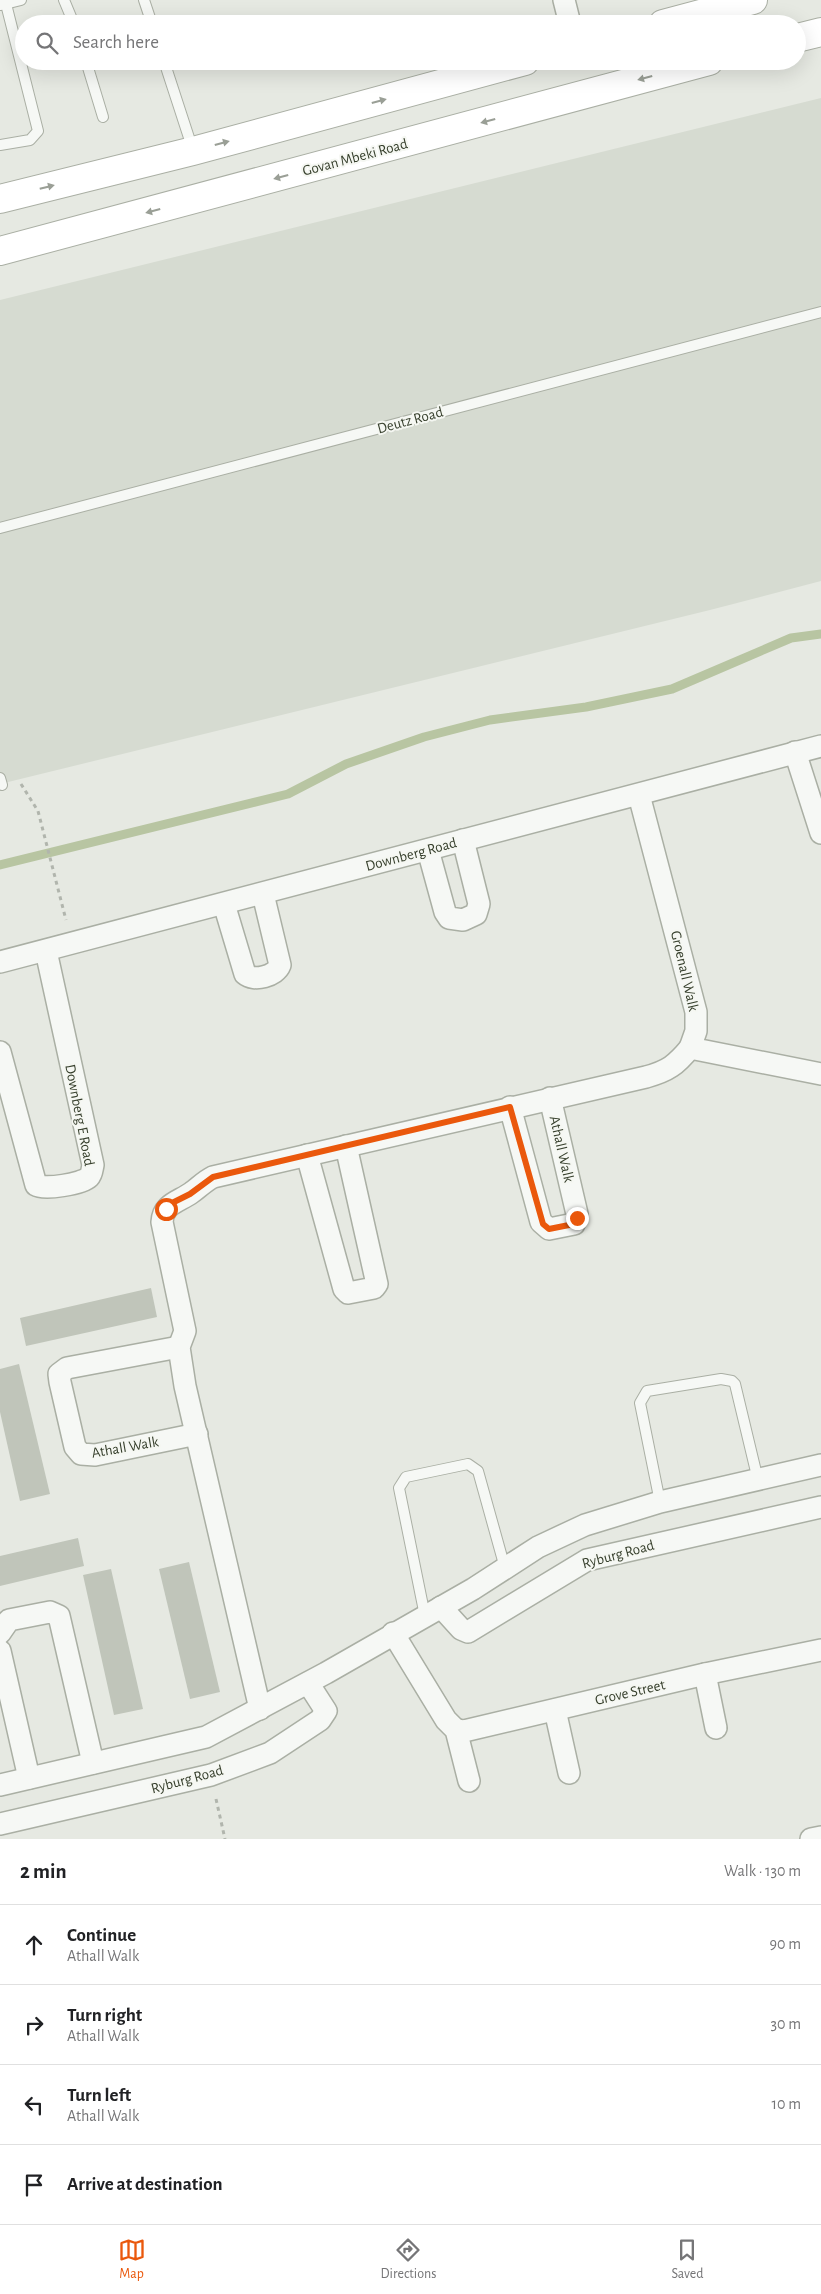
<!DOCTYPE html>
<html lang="en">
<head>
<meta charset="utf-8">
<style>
	:root { --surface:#fff; --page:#f2f2f2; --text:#202124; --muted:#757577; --line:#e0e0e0; --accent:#ea580c }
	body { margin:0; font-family:"Alegreya Sans",sans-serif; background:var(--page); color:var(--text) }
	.stop { position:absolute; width:15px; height:15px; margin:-11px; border:4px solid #ea580c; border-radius:50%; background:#fff }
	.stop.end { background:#ea580c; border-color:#fff; box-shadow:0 1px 5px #0008 }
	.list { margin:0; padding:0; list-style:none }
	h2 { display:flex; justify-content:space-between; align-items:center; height:65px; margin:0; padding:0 20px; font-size:21px }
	h2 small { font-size:16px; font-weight:400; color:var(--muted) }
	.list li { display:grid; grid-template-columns:32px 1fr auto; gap:15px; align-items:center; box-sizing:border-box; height:80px; padding:0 20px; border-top:1px solid var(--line) }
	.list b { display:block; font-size:19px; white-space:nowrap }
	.list p { margin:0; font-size:16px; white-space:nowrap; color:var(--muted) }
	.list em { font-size:16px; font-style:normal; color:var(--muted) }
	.icon { flex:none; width:28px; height:28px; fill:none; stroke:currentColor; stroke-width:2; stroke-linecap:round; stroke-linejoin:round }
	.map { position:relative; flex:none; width:821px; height:1839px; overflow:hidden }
	.search { position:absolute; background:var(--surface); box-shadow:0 5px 20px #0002; left:15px; right:15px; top:15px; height:55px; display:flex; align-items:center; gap:12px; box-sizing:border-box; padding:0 18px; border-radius:28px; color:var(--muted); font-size:19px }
	.sheet { height:385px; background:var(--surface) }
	nav { display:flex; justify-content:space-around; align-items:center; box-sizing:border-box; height:70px; border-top:1px solid var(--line); background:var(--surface); font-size:14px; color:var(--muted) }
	nav a { display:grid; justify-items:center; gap:2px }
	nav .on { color:var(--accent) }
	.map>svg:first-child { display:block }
	.built { fill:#d6dbd1 }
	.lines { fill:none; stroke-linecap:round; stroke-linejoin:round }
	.stream { stroke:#b8c5a2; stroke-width:9 }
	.building { fill:#c0c5ba }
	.service-casing { stroke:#aaafa4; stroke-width:12 }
	.minor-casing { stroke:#aaafa4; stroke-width:24 }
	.secondary-casing { stroke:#aaafa4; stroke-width:30 }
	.path { stroke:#b1b5ad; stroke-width:3; stroke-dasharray:4 4; stroke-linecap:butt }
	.service { stroke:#f6f8f5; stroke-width:10 }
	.minor { stroke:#f6f8f5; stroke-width:21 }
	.secondary { stroke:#fff; stroke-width:28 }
	.oneway { fill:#9a9f96 }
	.route { stroke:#ea580c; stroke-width:6 }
	.labels { text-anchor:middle; stroke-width:4; stroke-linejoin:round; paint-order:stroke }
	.street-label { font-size:15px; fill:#363f2c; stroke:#f5f7f2 }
</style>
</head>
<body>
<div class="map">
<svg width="821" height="1839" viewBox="0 0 821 1839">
	<rect width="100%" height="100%" fill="#e6e9e2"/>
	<path class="built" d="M821,98V581L710,610L0,784V300Z"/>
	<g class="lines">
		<path class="stream" d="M0,865L288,794L346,764L424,737L490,720L586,707L672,689L791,638L821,634"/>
	</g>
	<g class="building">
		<path d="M151,1288L157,1317L26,1346L20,1318Z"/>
		<path d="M19,1364L50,1494L20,1501L0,1412V1369Z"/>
		<path d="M78,1538L84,1566L0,1586V1556Z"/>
		<path d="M189,1562L220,1692L190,1699L159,1569Z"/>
		<path d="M111,1569L143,1709L114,1715L83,1575Z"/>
	</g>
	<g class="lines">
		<defs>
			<g id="service">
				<path d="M64,0L74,24"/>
				<path d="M144,0L152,24"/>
				<path d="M1,5L21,0"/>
				<path d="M86,61L103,117"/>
				<path d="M164,61L193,150"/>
				<path d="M0,145L30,140L38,131L6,4"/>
				<path d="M0,528L821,312"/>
				<path d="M0,778L2,785"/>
				<path d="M660,1502L640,1403L647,1391L721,1379L732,1381L735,1384L758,1480"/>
				<path d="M425,1616L399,1488L406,1477L468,1464L478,1471L505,1568"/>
			</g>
			<g id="minor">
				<path d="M564,0L570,24"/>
				<path d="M795,752L821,833"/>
				<path d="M639,795L696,1012V1031L690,1048L821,1074"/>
				<path d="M428,850L445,912L449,918L463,920L476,914L479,904L463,840"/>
				<path d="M224,904L245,974C254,982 276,976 280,965L263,894"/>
				<path d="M0,962L821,746"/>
				<path d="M0,1052L36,1185C44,1190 82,1184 89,1177C92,1174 92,1169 93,1165L46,951"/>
				<path d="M510,1107L541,1222L549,1229L574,1224L577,1214L550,1098"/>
				<path d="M307,1155L344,1289L348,1293L374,1288L377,1284L346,1146"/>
				<path d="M179,1347L67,1368L59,1374L60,1382L75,1447L81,1454L95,1455L197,1434"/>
				<path d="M441,1607L461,1629L468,1632L587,1560L821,1507"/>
				<path d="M0,1633L9,1620L50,1612L59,1616L93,1763"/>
				<path d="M393,1633L446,1720L456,1730L469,1781"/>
				<path d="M0,1651L29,1778"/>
				<path d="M705,1674L716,1728"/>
				<path d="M260,1709L185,1386L179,1347L185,1331L162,1222C163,1204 178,1202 191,1193C198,1188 205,1181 213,1177L646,1077C668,1071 676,1065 690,1048"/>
				<path d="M555,1710L569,1773"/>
				<path d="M456,1730L464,1731L705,1674L821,1650"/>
				<path d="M0,1785L206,1737L326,1673L473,1589L538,1547L585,1525L660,1502L821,1465"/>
				<path d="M0,1824L211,1775L270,1753L320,1720L326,1711L308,1683"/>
				<path d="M811,1839L821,1837"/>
			</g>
			<g id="secondary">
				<path d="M663,24L753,0"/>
				<path d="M797,38L821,32"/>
				<path d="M0,199L193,151L525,61"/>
				<path d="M0,251L709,61"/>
			</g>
		</defs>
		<use href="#service" class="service-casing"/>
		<use href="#minor" class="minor-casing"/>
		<use href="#secondary" class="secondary-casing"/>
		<g class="path">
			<path d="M21,784L38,811L66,920"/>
			<path d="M216,1799L225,1839"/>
		</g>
		<use href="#service" class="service"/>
		<use href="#minor" class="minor"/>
		<use href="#secondary" class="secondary"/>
	</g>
	<defs><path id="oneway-solid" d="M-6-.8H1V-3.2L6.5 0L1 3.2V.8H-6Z" transform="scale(1.25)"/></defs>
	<g class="oneway">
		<use href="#oneway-solid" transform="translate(645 78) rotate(165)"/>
		<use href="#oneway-solid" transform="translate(379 101) rotate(-15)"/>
		<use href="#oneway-solid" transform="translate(488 121) rotate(165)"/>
		<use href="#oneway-solid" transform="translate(222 143) rotate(-15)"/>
		<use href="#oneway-solid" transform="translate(281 177) rotate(165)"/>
		<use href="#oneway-solid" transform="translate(47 187) rotate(-14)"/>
		<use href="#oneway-solid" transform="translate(153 211) rotate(165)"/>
	</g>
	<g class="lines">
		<path class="route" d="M166,1209L172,1203L190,1194L213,1177L510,1107L543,1224L549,1229L574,1224L577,1218"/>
	</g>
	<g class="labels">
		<g class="street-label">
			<text transform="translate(355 157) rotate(-15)" y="5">Govan Mbeki Road</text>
			<text transform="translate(410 420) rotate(-15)" y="5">Deutz Road</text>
			<text transform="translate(411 854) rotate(-15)" y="5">Downberg Road</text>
			<text transform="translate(685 971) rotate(77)" y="5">Groenall Walk</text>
			<text transform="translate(80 1115) rotate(79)" y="5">Downberg E Road</text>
			<text transform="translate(562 1149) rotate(77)" y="5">Athall Walk</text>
			<text transform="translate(125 1447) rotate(-10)" y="5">Athall Walk</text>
			<text transform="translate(618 1554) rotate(-15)" y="5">Ryburg Road</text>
			<text transform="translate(630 1692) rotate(-13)" y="5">Grove Street</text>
			<text transform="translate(187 1779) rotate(-15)" y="5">Ryburg Road</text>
		</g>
	</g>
</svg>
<div class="stop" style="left:166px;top:1209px"></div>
<div class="stop end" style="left:577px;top:1218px"></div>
<div class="search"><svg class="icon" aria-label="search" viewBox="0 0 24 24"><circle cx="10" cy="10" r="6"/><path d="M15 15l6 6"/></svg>Search here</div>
</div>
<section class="sheet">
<h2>2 min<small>Walk · 130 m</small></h2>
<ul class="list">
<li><svg class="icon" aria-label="ahead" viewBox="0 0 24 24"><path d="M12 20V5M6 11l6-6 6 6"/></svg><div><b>Continue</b><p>Athall Walk</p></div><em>90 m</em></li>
<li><svg class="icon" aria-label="right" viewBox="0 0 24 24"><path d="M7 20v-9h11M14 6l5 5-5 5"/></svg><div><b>Turn right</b><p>Athall Walk</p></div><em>30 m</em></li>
<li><svg class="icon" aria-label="left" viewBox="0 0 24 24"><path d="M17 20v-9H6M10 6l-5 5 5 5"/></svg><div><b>Turn left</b><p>Athall Walk</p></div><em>10 m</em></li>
<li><svg class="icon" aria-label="arrive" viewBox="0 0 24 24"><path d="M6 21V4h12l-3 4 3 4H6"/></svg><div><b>Arrive at destination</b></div></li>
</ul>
</section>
<nav>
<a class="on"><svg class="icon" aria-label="map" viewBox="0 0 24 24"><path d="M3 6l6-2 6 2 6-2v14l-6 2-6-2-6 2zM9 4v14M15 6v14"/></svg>Map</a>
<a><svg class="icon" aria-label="directions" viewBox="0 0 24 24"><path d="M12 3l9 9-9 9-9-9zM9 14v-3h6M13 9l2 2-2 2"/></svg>Directions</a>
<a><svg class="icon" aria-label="saved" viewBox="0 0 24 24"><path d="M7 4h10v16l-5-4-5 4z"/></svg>Saved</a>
</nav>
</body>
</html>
